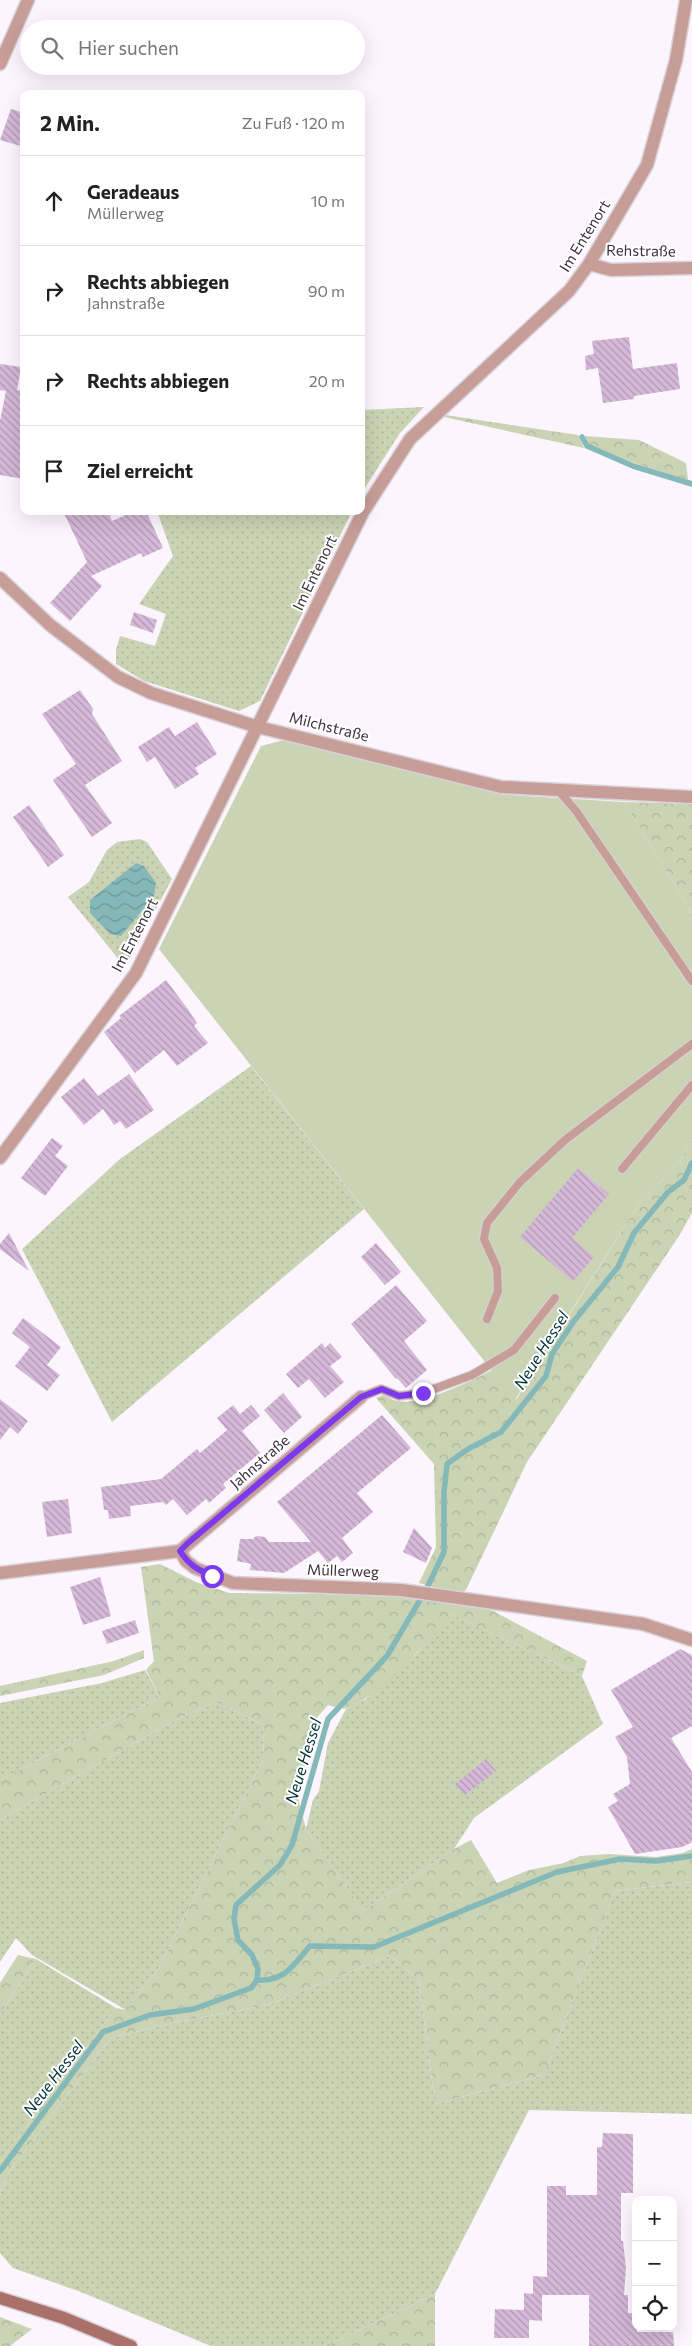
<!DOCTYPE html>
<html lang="de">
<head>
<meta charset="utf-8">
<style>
	:root { --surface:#fff; --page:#f2f2f2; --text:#222; --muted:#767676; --line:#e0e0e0 }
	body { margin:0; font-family:Commissioner,sans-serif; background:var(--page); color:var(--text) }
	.controls { position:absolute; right:15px; bottom:15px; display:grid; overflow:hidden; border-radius:10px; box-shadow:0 5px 20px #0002 }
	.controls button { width:45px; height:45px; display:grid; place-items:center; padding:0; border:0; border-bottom:1px solid var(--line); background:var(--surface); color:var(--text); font:25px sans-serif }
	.stop { position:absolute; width:15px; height:15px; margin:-11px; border:4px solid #7c3aed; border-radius:50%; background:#fff }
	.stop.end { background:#7c3aed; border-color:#fff; box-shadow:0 1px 5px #0008 }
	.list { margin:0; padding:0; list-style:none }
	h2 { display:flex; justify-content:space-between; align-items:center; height:65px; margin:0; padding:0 20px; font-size:21px }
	h2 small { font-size:16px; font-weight:400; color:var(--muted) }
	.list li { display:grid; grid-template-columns:32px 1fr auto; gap:15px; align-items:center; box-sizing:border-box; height:90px; padding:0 20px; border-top:1px solid var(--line) }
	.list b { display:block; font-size:19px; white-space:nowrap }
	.list p { margin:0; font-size:16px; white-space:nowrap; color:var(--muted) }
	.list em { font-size:16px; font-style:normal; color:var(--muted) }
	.icon { flex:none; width:28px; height:28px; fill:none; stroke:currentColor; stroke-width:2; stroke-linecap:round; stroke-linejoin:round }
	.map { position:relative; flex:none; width:692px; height:2346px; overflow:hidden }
	.search { position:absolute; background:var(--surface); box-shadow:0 5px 20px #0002; left:20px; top:20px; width:345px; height:55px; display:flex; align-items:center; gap:12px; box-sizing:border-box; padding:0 18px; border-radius:28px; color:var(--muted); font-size:19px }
	.panel { position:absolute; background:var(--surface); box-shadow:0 5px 20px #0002; left:20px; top:90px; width:345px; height:425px; border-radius:10px }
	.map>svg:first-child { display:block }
	.grass { fill:url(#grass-dots) }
	.forest { fill:url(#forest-crowns) }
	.park { fill:#cad3b3 }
	.water { fill:url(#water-waves) }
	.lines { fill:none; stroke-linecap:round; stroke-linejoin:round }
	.stream { stroke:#85b8b9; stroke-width:5.5 }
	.building { fill:url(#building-back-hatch) }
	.service-casing { stroke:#d9d2da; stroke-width:10 }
	.minor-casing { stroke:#d9d2da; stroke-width:15 }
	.secondary-casing { stroke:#d9d2da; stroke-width:15 }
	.service { stroke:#c79d98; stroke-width:8 }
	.minor { stroke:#c79d98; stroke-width:12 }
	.secondary { stroke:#ac706a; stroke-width:12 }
	.route { stroke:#7c3aed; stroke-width:6 }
	.labels { text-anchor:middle; stroke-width:4; stroke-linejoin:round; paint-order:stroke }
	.street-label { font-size:15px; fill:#39323a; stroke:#fff }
	.water-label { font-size:16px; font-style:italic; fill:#003233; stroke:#fff }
</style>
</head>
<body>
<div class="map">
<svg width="692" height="2346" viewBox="0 0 692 2346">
	<defs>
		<pattern id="grass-dots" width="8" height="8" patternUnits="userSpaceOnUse" patternTransform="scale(1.25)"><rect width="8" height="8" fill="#cad3b3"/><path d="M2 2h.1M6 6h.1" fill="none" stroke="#aeb69b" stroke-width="1.8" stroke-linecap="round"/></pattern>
		<pattern id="forest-crowns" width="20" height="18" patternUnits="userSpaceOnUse" patternTransform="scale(1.25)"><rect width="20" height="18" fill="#cad3b3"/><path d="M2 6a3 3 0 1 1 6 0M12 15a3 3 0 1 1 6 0" fill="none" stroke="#aeb69b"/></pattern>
		<pattern id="water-waves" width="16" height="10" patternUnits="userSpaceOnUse" patternTransform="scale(1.25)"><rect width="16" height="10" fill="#85b8b9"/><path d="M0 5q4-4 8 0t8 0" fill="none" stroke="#6e9697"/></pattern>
		<pattern id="building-back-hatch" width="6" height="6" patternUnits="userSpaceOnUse" patternTransform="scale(1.25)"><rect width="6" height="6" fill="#d6b9d9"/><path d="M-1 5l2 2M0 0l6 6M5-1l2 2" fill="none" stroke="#af97b1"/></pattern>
	</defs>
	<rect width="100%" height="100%" fill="#fcf5fd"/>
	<g class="grass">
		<path d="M424,407L400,433L361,494V410Z"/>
		<path d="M157,511H352L260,701L239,711L144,681L116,664V650L120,636L155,646L166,614L139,604L173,556Z"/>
		<path d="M140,839L147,842L172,879L125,967L68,897L89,882L107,850L117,842Z"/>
		<path d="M251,1066L364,1209L112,1422L22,1249L120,1159Z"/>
		<path d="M451,1614L582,1676L603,1724L474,1818L454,1849L363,1911L306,1829L313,1800L319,1791L328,1743L346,1709L366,1699L417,1653Z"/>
		<path d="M145,1670L160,1697L0,1780V1703L102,1683Z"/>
		<path d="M216,1702L264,1725L263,1760L159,1968L126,2010L32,1955L16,1938L0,1962V1820L170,1723Z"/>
		<path d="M692,1882V2114L529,2110L435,2294L325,2346H211L81,2292L13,2268L0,2253V2195L9,2172L111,2038L163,2025L267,2005L390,1956L419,1980L435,2104L544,2075L615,1891Z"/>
		<path d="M36,1959L116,2008L0,2161V2014Z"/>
	</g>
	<g class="forest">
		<path d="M446,415L578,435L584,448L444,417Z"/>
		<path d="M585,436L639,440L686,463L688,480L634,463L588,445Z"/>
		<path d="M624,802L692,804V913Z"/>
		<path d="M692,1140V1213L679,1236L527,1462L466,1590L457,1594L419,1583L436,1547L434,1464L376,1398L383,1395C388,1397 393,1401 398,1401C421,1406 471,1381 492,1370L516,1400L631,1216L642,1201L680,1161Z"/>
		<path d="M160,1564L196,1582L229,1593L399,1595L491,1610L587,1661L582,1676L451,1614C432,1638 375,1701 347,1708C342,1710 333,1706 328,1705L315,1720L298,1798L306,1829L363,1911L454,1849L471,1840L497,1883L529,1870L564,1863L580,1856L609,1854L656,1857L683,1853L692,1849V1882L615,1891L544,2075L435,2104L419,1980L390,1956L267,2005L163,2025L111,2038L9,2172L0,2195V2161L116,2008L126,2010L159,1968L263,1760L264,1725L216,1702L170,1723L0,1820V1780L160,1697L146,1670L154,1661L141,1567Z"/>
		<path d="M144,1650V1658L104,1675L0,1696V1686L114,1661Z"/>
		<path d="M18,1955L36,1959L0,2014V1983Z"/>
		<path d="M435,2294V2346H325Z"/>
		<path d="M0,2317L32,2329L10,2346H0Z"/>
	</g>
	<path class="park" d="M284,740L506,795L624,802L692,913V1140L680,1161L642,1201L631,1216L515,1400L159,949L261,746Z"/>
	<path class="water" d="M136,863L144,866L156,883L154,896L121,936L110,934L90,913V900Z"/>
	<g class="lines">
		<g class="stream">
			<path d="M582,437L587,446L633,466L692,484"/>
			<path d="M257,1980C285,1982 293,1965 310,1946L374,1947L557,1872L620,1859L656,1861L692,1856"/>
			<path d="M0,2171L103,2032L150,2015L194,2009L251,1988L257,1980L258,1969L252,1955L238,1940L234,1919L236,1905L280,1865L292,1845L328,1719L387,1656L427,1588L444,1552V1492L447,1464L468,1449L501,1432L546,1376L552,1354L574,1321L618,1267L634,1233L668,1192L684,1180L692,1163"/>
		</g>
	</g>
	<g class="building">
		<path d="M11,109L24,113V147L0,140Z"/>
		<path d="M629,337L633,369L677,363L680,389L634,396V399L603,403L598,368L586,370L585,356L594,354L592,341Z"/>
		<path d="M0,364L21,367L17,390L24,391V479L0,475V421L6,391L0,390Z"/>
		<path d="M63,511H108L112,521L135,511H146L163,548L143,557L141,553L91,576L102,586L70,621L50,603L87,562Z"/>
		<path d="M134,612L157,620L153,633L130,625Z"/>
		<path d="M80,690L93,709L92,714L122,761L85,785L112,823L92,837L53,780L76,764L42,714Z"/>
		<path d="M197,722L217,754L195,768L199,774L175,789L155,757L147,762L138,747L169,727L175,736Z"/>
		<path d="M29,805L64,855L48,867L13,817Z"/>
		<path d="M166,980L187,1008L197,1023L194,1026L208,1043L177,1066L164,1050L135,1073L104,1032L121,1018L119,1016Z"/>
		<path d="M129,1074L154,1110L126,1129L120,1121L114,1125L103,1109L84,1125L61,1097L84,1078L98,1096Z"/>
		<path d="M52,1138L63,1146L55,1156L68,1166L45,1196L21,1178Z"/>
		<path d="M578,1168L609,1194L572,1238L594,1257L573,1281L520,1237Z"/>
		<path d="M9,1233L29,1271L0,1249V1244Z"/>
		<path d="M376,1243L401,1272L385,1285L361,1257Z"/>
		<path d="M396,1285L427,1321L404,1341L427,1370L406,1388L397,1378L396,1379L351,1324Z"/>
		<path d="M23,1318L61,1347L47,1365L60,1375L47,1391L15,1366L30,1347L12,1333Z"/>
		<path d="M322,1343L325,1348L330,1343L342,1357L330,1366L344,1382L325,1398L309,1379L298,1388L286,1374Z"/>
		<path d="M283,1393L302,1417L284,1433L264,1410Z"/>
		<path d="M0,1399L28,1421L18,1434L10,1427L0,1440Z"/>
		<path d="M233,1405L240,1414L251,1405L260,1416L242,1431L260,1453L223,1484L226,1488L209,1503L206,1499L187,1515L173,1499L166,1505L163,1502L130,1506L131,1516L109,1519L108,1510H104L101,1487L161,1479L197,1449L200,1453L227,1430L217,1418Z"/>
		<path d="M382,1415L411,1448L357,1493L373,1512L342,1538L353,1553L342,1562L337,1556L328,1563L318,1551L284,1573L250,1570L251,1564L237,1561L240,1539H253L256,1536L265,1537L269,1542H311L277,1502Z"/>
		<path d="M68,1499L72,1533L47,1537L42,1502Z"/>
		<path d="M414,1528L432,1548L426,1563L403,1552Z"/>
		<path d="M100,1577L111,1616L83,1625L70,1587Z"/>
		<path d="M135,1620L139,1633L107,1644L102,1631Z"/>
		<path d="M680,1649L692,1655V1726L671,1738L692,1772V1842L682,1847L635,1854L608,1807L618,1801L613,1794L630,1784L627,1757L615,1737L633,1727L611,1690Z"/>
		<path d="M486,1759L496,1771L465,1795L455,1784Z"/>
		<path d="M603,2133L633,2134V2193H621V2241H623L626,2268L624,2295H628V2313H636L637,2332H673L674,2346H589V2295H542V2321L529,2320V2338H494L495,2309L524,2310V2293L533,2294V2276L547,2277V2186H566V2195H597V2147H602Z"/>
	</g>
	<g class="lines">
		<defs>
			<g id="service">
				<path d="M558,790L576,811L692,981"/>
				<path d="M622,1169L692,1085"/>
				<path d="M487,1319L498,1291L497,1268L484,1239L487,1223L520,1182L565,1140L692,1044"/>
				<path d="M361,1397L381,1389L399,1396L423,1393L472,1375L514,1350L555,1298"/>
			</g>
			<g id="minor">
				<path d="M0,64L28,0"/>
				<path d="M589,264L611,270L692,268"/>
				<path d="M0,578L50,625L118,677L151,693L258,727L501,787L692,797"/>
				<path d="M0,1158L136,973L363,512L410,439L569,291L589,264L647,165L676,60L686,0"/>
				<path d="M180,1551L361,1397"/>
				<path d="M0,1573L180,1551L186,1561L195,1568L233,1583L401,1590L643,1624L692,1640"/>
			</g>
			<path id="secondary" d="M0,2298L64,2318L131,2346"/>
		</defs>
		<use href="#service" class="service-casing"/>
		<use href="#minor" class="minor-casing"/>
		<use href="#secondary" class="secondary-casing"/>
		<use href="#service" class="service"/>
		<use href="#minor" class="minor"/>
		<use href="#secondary" class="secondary"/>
	</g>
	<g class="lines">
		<path class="route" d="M212,1576C198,1570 189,1565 180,1551L188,1543L361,1397L382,1389L399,1396L423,1393"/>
	</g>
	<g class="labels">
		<g class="street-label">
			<text transform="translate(585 236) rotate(-58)" y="5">Im Entenort</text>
			<text transform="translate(641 251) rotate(1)" y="5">Rehstraße</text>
			<text transform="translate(315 573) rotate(-64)" y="5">Im Entenort</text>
			<text transform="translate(329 727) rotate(14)" y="5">Milchstraße</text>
			<text transform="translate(135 935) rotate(-62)" y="5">Im Entenort</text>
			<text transform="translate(260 1462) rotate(-41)" y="5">Jahnstraße</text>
			<text transform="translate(343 1571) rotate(2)" y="5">Müllerweg</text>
		</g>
		<g class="water-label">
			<text transform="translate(541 1350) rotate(-58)" y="6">Neue Hessel</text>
			<text transform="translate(303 1761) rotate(-73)" y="6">Neue Hessel</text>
			<text transform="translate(53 2078) rotate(-53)" y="6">Neue Hessel</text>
		</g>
	</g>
</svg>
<div class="controls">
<button>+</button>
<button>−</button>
<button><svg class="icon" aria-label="locate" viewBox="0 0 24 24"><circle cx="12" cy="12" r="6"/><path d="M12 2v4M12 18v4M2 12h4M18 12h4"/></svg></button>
</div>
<div class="stop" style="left:212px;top:1576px"></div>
<div class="stop end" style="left:423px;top:1393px"></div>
<div class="search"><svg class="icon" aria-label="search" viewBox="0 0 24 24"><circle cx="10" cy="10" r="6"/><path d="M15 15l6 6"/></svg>Hier suchen</div>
<section class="panel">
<h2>2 Min.<small>Zu Fuß · 120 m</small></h2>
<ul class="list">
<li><svg class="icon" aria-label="ahead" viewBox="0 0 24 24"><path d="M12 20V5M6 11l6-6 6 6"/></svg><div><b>Geradeaus</b><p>Müllerweg</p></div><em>10 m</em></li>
<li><svg class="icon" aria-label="right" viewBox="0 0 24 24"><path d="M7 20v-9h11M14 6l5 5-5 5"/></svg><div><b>Rechts abbiegen</b><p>Jahnstraße</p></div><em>90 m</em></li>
<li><svg class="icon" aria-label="right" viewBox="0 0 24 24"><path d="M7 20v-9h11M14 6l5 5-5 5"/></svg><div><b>Rechts abbiegen</b></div><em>20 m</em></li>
<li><svg class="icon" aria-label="arrive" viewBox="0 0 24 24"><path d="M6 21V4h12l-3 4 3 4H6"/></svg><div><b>Ziel erreicht</b></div></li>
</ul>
</section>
</div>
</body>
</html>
